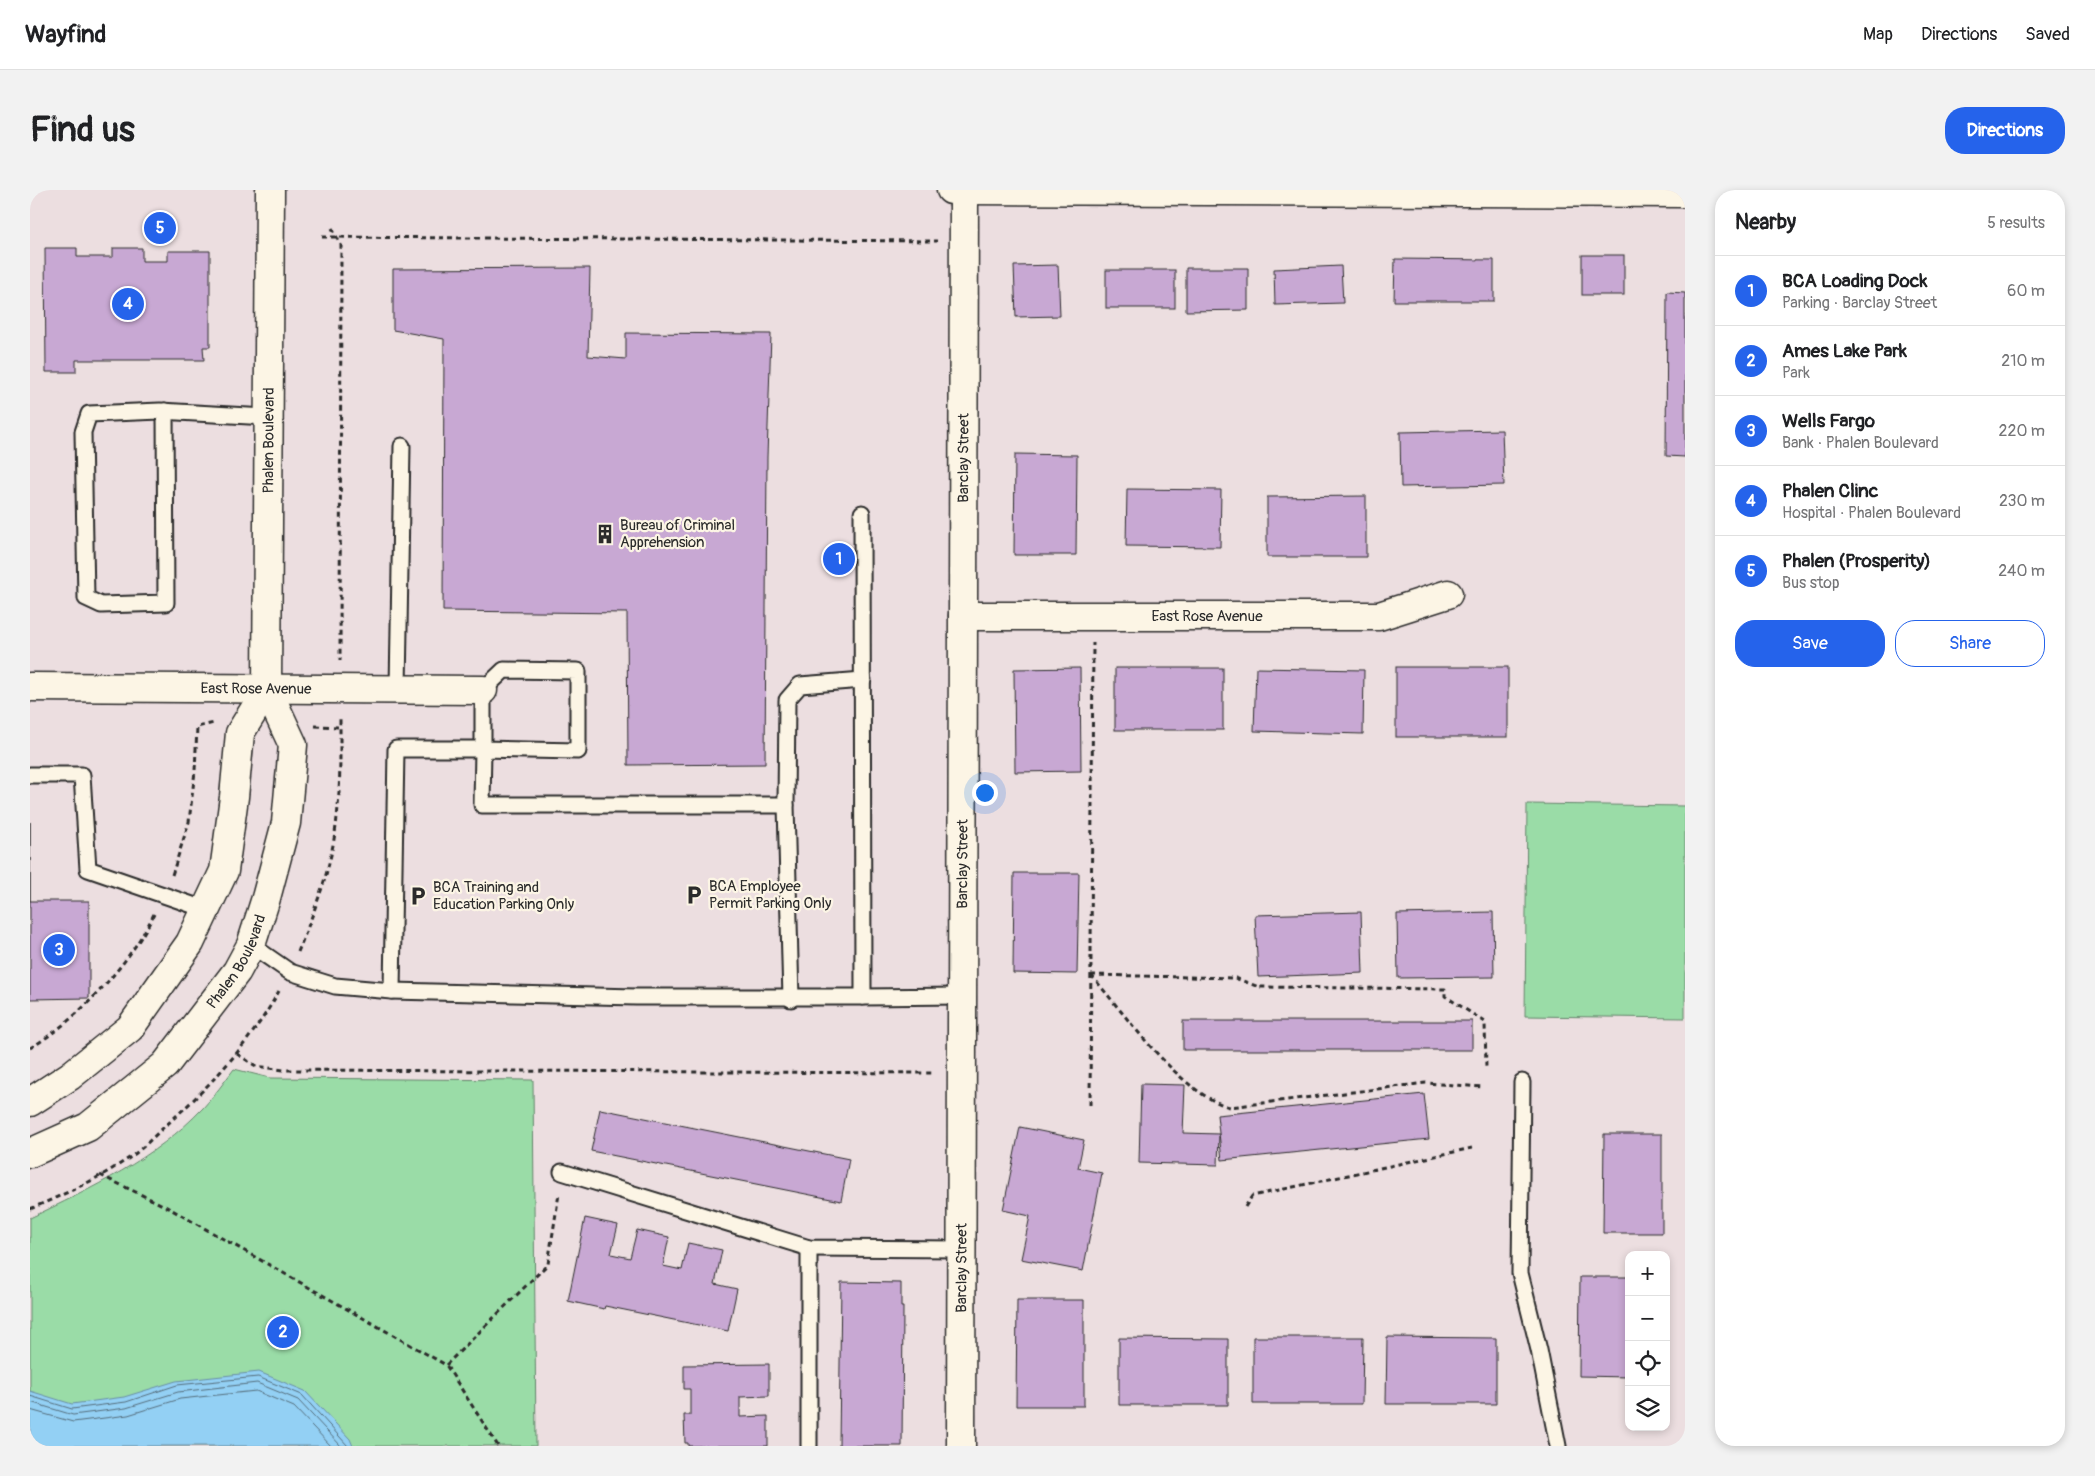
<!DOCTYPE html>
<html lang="en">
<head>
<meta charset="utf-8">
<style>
	:root { --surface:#fff; --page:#f2f2f2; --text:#202124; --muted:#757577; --line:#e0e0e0; --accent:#2563eb }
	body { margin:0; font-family:Pangolin,sans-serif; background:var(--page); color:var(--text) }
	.controls { position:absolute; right:15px; bottom:15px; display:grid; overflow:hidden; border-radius:10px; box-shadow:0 2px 8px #0003 }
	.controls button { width:45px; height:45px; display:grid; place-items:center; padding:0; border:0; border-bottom:1px solid var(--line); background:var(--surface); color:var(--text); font:25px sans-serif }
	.you { position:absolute; left:954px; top:602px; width:18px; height:18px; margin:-12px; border:4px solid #fff; border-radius:50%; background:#1a73e8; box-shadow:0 0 0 8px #1a73e833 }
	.badge { display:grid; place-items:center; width:32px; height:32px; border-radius:50%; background:var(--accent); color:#fff; font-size:16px; font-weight:700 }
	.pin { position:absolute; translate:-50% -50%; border:2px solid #fff; box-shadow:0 1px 5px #0006 }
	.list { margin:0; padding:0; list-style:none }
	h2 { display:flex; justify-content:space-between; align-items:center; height:65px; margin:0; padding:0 20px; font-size:21px }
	h2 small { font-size:16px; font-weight:400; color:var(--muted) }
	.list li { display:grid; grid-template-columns:32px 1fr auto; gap:15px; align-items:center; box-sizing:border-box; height:70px; padding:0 20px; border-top:1px solid var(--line) }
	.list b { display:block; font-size:19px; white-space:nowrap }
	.list p { margin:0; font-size:16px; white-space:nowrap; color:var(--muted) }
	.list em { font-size:16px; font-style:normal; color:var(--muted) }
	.actions { display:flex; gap:10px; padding:15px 20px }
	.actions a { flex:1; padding:11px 0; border:1px solid var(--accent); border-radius:20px; text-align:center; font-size:18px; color:var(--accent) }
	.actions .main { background:var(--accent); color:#fff }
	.icon { flex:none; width:28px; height:28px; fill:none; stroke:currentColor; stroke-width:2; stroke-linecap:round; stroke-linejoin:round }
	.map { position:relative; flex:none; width:1655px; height:1256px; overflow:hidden; border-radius:20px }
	header { display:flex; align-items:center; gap:30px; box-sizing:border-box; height:70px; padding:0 25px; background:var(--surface); border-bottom:1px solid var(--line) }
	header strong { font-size:24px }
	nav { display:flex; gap:28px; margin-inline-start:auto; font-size:18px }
	.intro { display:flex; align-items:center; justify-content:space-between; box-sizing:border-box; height:120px; padding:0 30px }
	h1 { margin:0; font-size:35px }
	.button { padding:12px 22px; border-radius:20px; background:var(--accent); color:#fff; font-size:18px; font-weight:700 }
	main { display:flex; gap:30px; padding:0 30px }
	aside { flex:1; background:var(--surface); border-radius:20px; box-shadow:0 2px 8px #0003 }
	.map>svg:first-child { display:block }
	.green { fill:#9adca7; stroke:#628469 }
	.water { fill:#93d0f4; stroke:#698ea4 }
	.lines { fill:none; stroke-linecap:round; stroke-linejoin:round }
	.shore { stroke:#556d7b; stroke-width:1 }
	.building { fill:#c8a8d3; stroke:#2b2b2b }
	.lane-casing { stroke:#2b2b2b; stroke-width:19 }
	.street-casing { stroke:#2b2b2b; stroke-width:31 }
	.secondary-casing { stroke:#2b2b2b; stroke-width:31 }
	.path { stroke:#2b2b2b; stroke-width:3; stroke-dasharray:5 4; stroke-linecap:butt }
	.lane { stroke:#fcf5e5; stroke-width:15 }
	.street { stroke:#fcf5e5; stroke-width:28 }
	.secondary { stroke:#fcf5e5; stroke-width:28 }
	.labels { text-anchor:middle; stroke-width:4.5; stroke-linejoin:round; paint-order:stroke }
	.street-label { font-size:15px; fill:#2b2b2b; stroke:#fcf5e5 }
	.poi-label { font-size:15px; fill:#2b2b2b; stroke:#fcf5e5; text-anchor:start }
</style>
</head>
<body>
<header>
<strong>Wayfind</strong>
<nav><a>Map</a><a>Directions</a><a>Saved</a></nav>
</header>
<div class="intro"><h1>Find us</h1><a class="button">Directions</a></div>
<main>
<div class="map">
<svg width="1655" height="1256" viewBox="0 0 1655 1256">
	<rect width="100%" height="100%" fill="#ecdee0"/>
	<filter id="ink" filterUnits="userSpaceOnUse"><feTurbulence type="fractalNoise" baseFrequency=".02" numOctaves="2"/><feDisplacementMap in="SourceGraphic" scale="10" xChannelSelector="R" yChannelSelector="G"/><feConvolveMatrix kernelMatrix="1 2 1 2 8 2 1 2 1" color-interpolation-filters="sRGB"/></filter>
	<g filter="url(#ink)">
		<g class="green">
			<path d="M1497,614L1655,616V828L1495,826Z"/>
			<path d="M204,879L240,888L503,890L506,1256H0V1028C61,999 126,968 173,918C184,906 194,892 204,879Z"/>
		</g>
		<path class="water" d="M229,1182L275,1201L320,1249L323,1256H0V1201L42,1214L94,1207L146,1191Z"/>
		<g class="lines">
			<g class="shore">
				<path d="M0,1206L42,1219L96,1212L147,1195L228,1187L272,1205L318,1256"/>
				<path d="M0,1212L43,1225L96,1218L148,1202L227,1193L268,1210L311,1256"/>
				<path d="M0,1220L43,1232L98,1225L150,1209L226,1201L264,1217L301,1256"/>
			</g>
		</g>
		<g class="building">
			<path d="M15,58H47V67H83V58H112V71H138V61H180V157H173L174,170H46V182H16Z"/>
			<rect x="1552" y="65" width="42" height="40"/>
			<path d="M1365,69L1464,70V111H1364Z"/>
			<path d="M1028,75L1030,126L986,127L984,76Z"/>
			<path d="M1311,76L1313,113L1245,115L1244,79Z"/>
			<path d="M560,78L558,166L596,169V143L741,144L737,267L735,574L598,575L597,423L413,421L414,149L363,140V79Z"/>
			<path d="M1156,78H1218V120L1156,121Z"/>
			<rect x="1076" y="80" width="69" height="38"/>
			<path d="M1637,102L1655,103V267L1636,266Z"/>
			<path d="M1472,240L1474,295L1371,297L1370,242Z"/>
			<path d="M985,264L1047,265L1046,365H984Z"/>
			<path d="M1097,299L1191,300L1190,357L1096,356Z"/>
			<path d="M1336,306V367H1237V307Z"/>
			<rect x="1366" y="477" width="112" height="70"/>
			<path d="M1050,478L1051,581L985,582L984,479Z"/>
			<rect x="1085" y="478" width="108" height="62"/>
			<path d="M1226,478L1334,480L1333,544L1224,541Z"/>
			<path d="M0,632V711H59V808L0,809Z"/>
			<path d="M984,683H1049L1047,784L983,783Z"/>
			<path d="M1331,722L1333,783L1228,787L1225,725Z"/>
			<path d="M1463,722L1464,787L1368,788L1367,724Z"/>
			<rect x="1153" y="831" width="289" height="29"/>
			<path d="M1111,894L1155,895L1153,943L1189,944L1188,975L1109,973Z"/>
			<path d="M1394,904L1399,949L1192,970L1187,925Z"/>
			<path d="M570,919L819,969L811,1011L561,961Z"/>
			<path d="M990,937L1054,950L1048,978L1072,983L1053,1081L991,1069L1000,1026L973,1020Z"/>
			<path d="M1574,944H1632V1043H1573Z"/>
			<path d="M555,1028L588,1035L581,1064L600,1068L607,1040L639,1047L633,1076L652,1080L658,1053L692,1060L685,1094L707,1099L698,1141L575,1116L574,1119L538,1111Z"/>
			<path d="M1550,1087H1599V1187L1549,1186Z"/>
			<path d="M811,1092L871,1093V1117H873L872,1256H809Z"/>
			<path d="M987,1110H1054V1216H986Z"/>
			<path d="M1223,1147H1333L1332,1214H1223Z"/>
			<path d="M1357,1147L1466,1148V1214H1356Z"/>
			<path d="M1089,1148L1198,1149V1215H1089Z"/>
			<path d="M739,1174V1206L710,1207V1227L738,1226V1256H658V1253H655L654,1225H660V1199H654V1175Z"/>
		</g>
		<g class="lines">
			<defs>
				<g id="lane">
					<path d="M135,221L136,413L71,415L56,408L53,242L59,224L130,221L238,227"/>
					<path d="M474,480L548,481V561L453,559V500Z"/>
					<path d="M368,499L372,256"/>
					<path d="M0,585H52L58,679L177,720"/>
					<path d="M221,755L260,782L305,796L362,801L606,807H833L832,323"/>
					<path d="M362,801L366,559H453L452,615H756"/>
					<path d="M833,807L931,806"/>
					<path d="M761,809L756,615L757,510L770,495L833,490"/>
					<path d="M1492,892L1490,1083L1509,1160L1528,1256"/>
					<path d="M532,982L779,1058L931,1059"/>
					<path d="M779,1256V1058"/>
				</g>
				<g id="street">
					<path id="s1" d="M933,426H1349L1418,404"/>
					<path id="s2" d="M0,497L453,500"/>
					<path id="s3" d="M931,1256L934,0"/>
				</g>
				<g id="secondary">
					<path d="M921,0L1655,3"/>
					<path d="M0,912L40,886L100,838L160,753L194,681L204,607L210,543L237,499"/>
					<path id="s4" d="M0,963L58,937L135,875L207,781L221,755L236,708L256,633L263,555L237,499L240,0"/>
				</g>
			</defs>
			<use href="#lane" class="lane-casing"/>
			<use href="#street" class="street-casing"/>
			<use href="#secondary" class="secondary-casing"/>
			<g class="path">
				<path d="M302,38L311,55L310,471"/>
				<path d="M292,47L907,51"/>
				<path d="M285,536L310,537"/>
				<path d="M142,685L159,632L165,581L167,537L184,533"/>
				<path d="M268,762C281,729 295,695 302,660C311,616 310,572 310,527"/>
				<path d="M1061,785L1205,788L1229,797L1415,799V806L1455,832L1456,879"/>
				<path d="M1061,785C1095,824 1151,905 1200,917L1396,893L1453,897"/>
				<path d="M0,858C48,830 99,775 124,724"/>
				<path d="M207,864L226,876L254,880L905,883"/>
				<path d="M1060,915L1063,453"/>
				<path d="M70,985L135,1016L416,1175L468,1256"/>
				<path d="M1215,1017L1222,1006L1442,958"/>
				<path d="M0,1019C35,1004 71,988 102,966C113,958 123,947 133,938C178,898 220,854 249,801"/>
				<path d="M416,1175L518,1074L529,1004"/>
			</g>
			<use href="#lane" class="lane"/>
			<use href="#street" class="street"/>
			<use href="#secondary" class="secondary"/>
		</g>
	</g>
	<defs>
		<symbol id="building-bare" viewBox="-9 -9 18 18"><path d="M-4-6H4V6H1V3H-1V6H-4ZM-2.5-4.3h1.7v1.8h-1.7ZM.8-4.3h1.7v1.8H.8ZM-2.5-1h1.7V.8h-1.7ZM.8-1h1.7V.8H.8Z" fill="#2b2b2b" stroke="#fcf5e5" stroke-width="2.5" paint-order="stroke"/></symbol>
		<symbol id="parking-bare" viewBox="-9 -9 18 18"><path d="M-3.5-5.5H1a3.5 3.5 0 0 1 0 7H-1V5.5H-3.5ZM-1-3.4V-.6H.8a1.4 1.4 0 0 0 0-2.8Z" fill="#2b2b2b" stroke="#fcf5e5" stroke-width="2.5" paint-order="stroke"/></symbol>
	</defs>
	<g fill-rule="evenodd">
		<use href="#building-bare" x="561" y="330" width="28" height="28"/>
		<use href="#parking-bare" x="650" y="691" width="28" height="28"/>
		<use href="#parking-bare" x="374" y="692" width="28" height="28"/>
	</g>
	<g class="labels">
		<g class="street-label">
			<text dy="5" stroke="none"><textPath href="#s4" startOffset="826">Phalen Boulevard</textPath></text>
			<text dy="5" stroke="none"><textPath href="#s3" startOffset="988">Barclay Street</textPath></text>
			<text dy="5" stroke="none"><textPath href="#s1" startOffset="244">East Rose Avenue</textPath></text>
			<text dy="5" stroke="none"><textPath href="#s2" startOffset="226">East Rose Avenue</textPath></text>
			<text dy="5" stroke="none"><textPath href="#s3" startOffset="582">Barclay Street</textPath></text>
			<text dy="5" stroke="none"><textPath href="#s4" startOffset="289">Phalen Boulevard</textPath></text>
			<text dy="5" stroke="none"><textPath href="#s3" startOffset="178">Barclay Street</textPath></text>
		</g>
		<g class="poi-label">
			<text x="590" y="340">Bureau of Criminal<tspan x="590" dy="17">Apprehension</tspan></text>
			<text x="679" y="701">BCA Employee<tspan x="679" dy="17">Permit Parking Only</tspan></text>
			<text x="403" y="702">BCA Training and<tspan x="403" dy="17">Education Parking Only</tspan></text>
		</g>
	</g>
</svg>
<div class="controls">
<button>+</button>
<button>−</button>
<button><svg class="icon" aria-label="locate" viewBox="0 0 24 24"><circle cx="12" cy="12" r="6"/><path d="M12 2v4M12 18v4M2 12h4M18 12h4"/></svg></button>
<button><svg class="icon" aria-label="layers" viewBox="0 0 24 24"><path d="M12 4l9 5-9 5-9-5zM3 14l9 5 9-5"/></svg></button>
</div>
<div class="you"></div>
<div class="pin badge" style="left:809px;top:369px">1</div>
<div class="pin badge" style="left:253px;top:1142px">2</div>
<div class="pin badge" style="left:29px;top:760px">3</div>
<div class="pin badge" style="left:98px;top:114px">4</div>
<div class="pin badge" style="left:130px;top:38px">5</div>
</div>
<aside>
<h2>Nearby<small>5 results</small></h2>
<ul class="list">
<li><span class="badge">1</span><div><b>BCA Loading Dock</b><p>Parking · Barclay Street</p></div><em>60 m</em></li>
<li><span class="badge">2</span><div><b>Ames Lake Park</b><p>Park</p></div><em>210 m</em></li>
<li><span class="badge">3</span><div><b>Wells Fargo</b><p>Bank · Phalen Boulevard</p></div><em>220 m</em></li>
<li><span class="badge">4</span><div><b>Phalen Clinc</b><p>Hospital · Phalen Boulevard</p></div><em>230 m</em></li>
<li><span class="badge">5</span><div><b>Phalen (Prosperity)</b><p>Bus stop</p></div><em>240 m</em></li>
</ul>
<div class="actions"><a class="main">Save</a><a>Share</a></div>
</aside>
</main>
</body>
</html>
